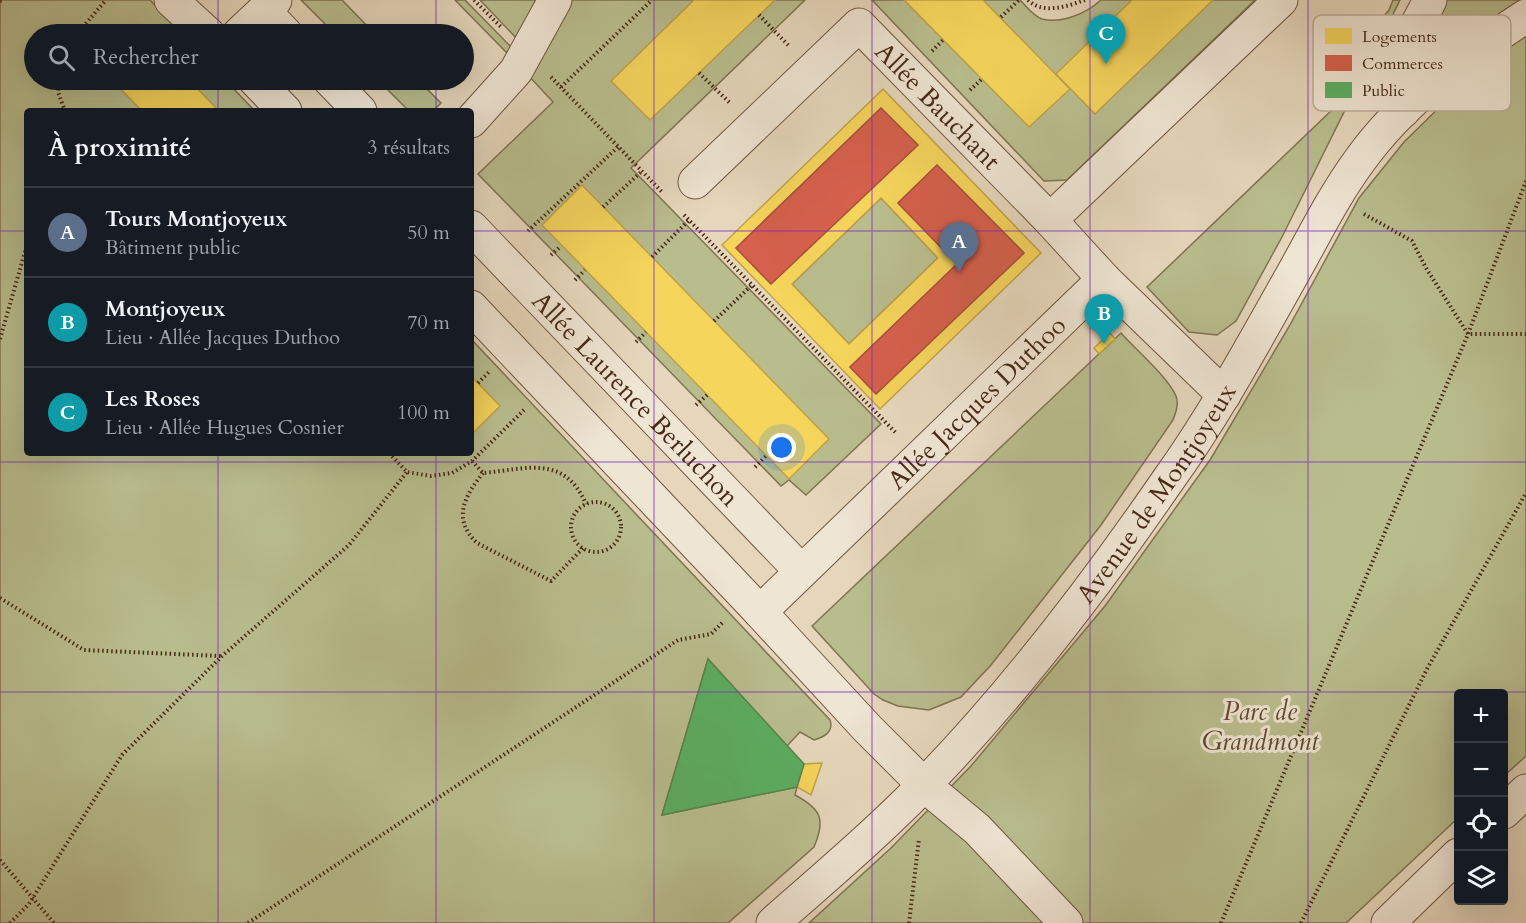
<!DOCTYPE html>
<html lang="fr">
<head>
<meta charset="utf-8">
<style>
	:root { --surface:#171b24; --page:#242831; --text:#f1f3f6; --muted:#9ea1a6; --line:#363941; --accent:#db2777 }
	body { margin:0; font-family:Cardo,serif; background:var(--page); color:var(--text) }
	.controls { position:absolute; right:18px; bottom:18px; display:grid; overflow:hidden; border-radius:6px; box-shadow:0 6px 24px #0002 }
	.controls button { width:54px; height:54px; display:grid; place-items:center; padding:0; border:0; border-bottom:2px solid var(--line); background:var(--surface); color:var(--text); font:30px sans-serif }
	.you { position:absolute; left:782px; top:448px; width:21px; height:21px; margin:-15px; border:4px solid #fff; border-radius:50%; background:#1a73e8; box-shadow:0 0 0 9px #1a73e833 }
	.badge { display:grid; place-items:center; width:39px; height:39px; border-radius:50%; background:var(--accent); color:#fff; font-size:20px; font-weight:700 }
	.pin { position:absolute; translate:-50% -50px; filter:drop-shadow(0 2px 3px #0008) }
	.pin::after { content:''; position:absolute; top:32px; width:21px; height:18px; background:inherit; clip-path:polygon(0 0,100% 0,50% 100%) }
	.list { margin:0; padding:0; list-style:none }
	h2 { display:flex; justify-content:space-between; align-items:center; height:78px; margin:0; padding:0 24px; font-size:26px }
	h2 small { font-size:20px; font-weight:400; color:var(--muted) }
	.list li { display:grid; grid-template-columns:39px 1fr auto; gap:18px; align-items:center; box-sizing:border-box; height:90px; padding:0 24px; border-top:2px solid var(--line) }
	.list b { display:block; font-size:22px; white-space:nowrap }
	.list p { margin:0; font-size:20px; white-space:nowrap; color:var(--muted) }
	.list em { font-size:20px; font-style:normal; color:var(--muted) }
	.icon { flex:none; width:33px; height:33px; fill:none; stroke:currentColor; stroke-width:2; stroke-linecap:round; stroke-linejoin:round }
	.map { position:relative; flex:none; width:1526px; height:923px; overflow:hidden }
	.search { position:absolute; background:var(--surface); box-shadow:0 6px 24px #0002; left:24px; top:24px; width:450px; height:66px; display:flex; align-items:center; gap:15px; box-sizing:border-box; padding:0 21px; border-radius:33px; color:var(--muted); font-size:22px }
	.panel { position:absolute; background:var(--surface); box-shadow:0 6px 24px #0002; left:24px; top:108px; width:450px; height:348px; border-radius:6px }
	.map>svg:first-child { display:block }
	.green { fill:#b9bd8e; stroke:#807352; stroke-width:1.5 }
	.homes { fill:#f6d55c; stroke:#c2a147; stroke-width:1.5; fill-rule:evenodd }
	.shops { fill:#d6604d; stroke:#ab503c; stroke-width:1.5 }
	.public { fill:#5aae61; stroke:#55864a; stroke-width:1.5 }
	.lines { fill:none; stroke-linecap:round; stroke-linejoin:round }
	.minor-casing { stroke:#705440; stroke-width:35 }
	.path { stroke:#482916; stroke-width:4; stroke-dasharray:1.5 3; stroke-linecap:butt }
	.minor { stroke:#efe5d3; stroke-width:33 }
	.grid { fill:none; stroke:#7b2cbf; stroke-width:1.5; stroke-opacity:0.55 }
	.labels { text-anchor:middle; stroke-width:6; stroke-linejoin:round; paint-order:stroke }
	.street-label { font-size:26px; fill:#482916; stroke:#efe5d3 }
	.park-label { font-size:26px; font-style:italic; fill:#5f472e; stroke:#efe5d3 }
	.key { fill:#efe5d3; stroke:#bdad9a; stroke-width:1.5 }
	.key-label { font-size:16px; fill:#482916 }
</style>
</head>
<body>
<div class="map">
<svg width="1526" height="923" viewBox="0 0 1526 923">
	<rect width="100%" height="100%" fill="#e6d7bc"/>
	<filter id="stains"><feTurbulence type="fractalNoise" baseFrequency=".00333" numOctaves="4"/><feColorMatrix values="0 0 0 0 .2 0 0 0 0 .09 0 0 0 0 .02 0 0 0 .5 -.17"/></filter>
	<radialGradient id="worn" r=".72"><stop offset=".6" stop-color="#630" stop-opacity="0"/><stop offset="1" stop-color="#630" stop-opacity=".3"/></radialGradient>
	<g class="green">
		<path d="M0,0H150L182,34H34V80H225L255,111H27V453H471V339L830,720C834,732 824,737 814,740L800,732L787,746L708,659L662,815L797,787L795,795C821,809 826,819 814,847L728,923H0Z"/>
		<path d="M301,0H342L375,34H335Z"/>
		<path d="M455,0H465L512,48L508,54Z"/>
		<path d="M480,0H542L520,42Z"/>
		<path d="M567,0H805L631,168L881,424L806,495L789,480L781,486L478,174L553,102L527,74Z"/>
		<path d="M872,0H1020C1026,6 1033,16 1042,19C1062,24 1087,13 1101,0H1255L1067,180L1044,181Z"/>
		<path d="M1393,0H1400L1374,53L1361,42L1389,10Z"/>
		<path d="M1446,0H1526V756L1504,776V694H1458V818L1346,923H809L891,848L971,766L1105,606L1210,460L1290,325L1359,198L1404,142L1453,94L1422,56L1421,49Z"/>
		<path d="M378,80H418L441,103L433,111H409Z"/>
		<path d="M1357,86L1282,237L1236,321L1217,335L1189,332L1147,287Z"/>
		<path d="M881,198L938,258L849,344L792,284Z"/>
		<path d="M1121,333C1136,350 1167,376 1176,396C1179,404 1176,412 1173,420L1101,525L991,665L961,697L929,710L898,706L883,700L874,694L812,626Z"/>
	</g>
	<g class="homes">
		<path d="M694,0H775L650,120L611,81Z"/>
		<path d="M904,0H983L1070,89L1029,127Z"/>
		<path d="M1132,0H1213L1095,114L1056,74Z"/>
		<path d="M136,24L146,34H125Z"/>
		<path d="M112,80H189L219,111H142Z"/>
		<path d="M883,89L1041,253L880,409L722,245ZM881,108L918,145L771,284L736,248ZM937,165L1024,253L876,394L850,367L957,264L898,203ZM881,198L938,258L849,344L792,284Z"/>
		<path d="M582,185L829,439L789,479L542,225Z"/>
		<path d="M1110,333L1115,339L1099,354L1094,348Z"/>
		<path d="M471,376L500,406L471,435Z"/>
		<path d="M822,763L811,795L797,787L804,764Z"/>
	</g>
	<g class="shops">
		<path d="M881,108L918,145L771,284L736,248Z"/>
		<path d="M937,165L1024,253L876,394L850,367L957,264L898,203Z"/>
	</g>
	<path class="public" d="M708,659L804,764L797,787L662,815Z"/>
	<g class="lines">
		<defs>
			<g id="minor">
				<path d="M171,0L208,34"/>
				<path d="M264,11L286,34"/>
				<path d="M239,34L275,0"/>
				<path d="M255,80L285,111"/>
				<path d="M330,80L360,111"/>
				<path d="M1403,111C1382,75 1414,33 1430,0"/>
				<path d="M471,121L516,71L555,0"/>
				<path id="s1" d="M695,182L859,25L1050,220"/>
				<path id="s2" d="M471,227L801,571"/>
				<path d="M471,307L760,612"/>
				<path d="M1224,395L1104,279L1050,220L1281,0"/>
				<path d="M1504,812L1526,791"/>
				<path id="s3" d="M773,923C824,878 875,835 923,786C1013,694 1093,589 1166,483C1215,415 1255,341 1296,268C1316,232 1335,194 1360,160C1403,100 1465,56 1526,16"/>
				<path id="s4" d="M1066,923L977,829L924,785L867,728L760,612L1104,279"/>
				<path d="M1388,923L1458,855"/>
			</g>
		</defs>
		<use href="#minor" class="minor-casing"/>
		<g class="path">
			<path d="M474,0L501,27"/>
			<path d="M1028,0C1043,15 1068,6 1085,0"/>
			<path d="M0,1L3,0"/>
			<path d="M759,15L790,47"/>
			<path d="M1001,17L1019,0"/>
			<path d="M77,34L106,0"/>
			<path d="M932,51L943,40"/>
			<path d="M699,73L731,104"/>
			<path d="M551,77L662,192"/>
			<path d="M59,80L58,92L65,111"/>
			<path d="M196,87L204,80"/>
			<path d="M561,87L652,0"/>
			<path d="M970,90L982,79"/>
			<path d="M603,207L642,171"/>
			<path d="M1364,214L1412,241L1426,268L1468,334H1526"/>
			<path d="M684,215L896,433"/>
			<path d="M528,231L619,146"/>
			<path d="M551,255L561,246"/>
			<path d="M652,257L689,220"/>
			<path d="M575,280L585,270"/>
			<path d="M714,321L752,285"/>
			<path d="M0,339L27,245"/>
			<path d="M636,342L646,332"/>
			<path d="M478,383L489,372"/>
			<path d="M696,405L707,395"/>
			<path d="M389,453L407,472L431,476L452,473L472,461L524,410"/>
			<path d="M472,461L483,473C527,469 564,454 586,504"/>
			<path d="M755,467L766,456"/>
			<path d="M483,473C464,497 452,519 477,543L551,581L583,548"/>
			<circle cx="596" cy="527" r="25"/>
			<path d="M0,598L84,650L221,656"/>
			<path d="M0,860L54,923"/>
			<path d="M10,923L29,904L122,755L222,656L349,545L407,472"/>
			<path d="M248,923L678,640L711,634L724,621"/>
			<path d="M909,923L919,839"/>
			<path d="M1221,923L1468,334L1526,181"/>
			<path d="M1301,923L1427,669L1526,493"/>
		</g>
		<use href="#minor" class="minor"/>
	</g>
	<path class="grid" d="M218,0V34M436,0V34M654,0V923M872,0V923M1090,0V923M1308,0V923M218,80V111M436,80V111M0,231H27M471,231H1526M218,453V923M436,453V923M0,462H1526M0,692H1526"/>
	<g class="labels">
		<g class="street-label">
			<text dy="9" stroke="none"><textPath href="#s1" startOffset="340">Allée Bauchant</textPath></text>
			<text dy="9" stroke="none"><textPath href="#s2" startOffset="238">Allée Laurence Berluchon</textPath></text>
			<text dy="9" stroke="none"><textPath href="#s4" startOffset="738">Allée Jacques Duthoo</textPath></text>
			<text dy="9" stroke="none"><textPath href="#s3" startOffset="578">Avenue de Montjoyeux</textPath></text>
		</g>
		<g class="park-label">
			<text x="1260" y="720">Parc de<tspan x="1260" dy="30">Grandmont</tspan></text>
		</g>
	</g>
	<rect x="1313" y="15" width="198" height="96" rx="9" class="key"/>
	<rect x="1325" y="28" width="27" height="16" fill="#f6d55c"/>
	<rect x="1325" y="55" width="27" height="16" fill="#d6604d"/>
	<rect x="1325" y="82" width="27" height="16" fill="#5aae61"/>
	<g class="key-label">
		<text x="1362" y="42">Logements</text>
		<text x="1362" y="69">Commerces</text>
		<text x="1362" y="96">Public</text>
	</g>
	<rect width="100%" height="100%" filter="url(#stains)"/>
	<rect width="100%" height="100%" fill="url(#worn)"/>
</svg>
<div class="controls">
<button>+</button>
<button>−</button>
<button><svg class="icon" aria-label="locate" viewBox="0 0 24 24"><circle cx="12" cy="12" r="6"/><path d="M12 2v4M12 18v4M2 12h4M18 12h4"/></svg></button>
<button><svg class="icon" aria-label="layers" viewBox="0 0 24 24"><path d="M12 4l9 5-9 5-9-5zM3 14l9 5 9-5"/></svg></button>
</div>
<div class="you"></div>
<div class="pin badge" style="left:959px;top:272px;background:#5c6f8a">A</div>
<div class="pin badge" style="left:1104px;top:344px;background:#0f9aa8">B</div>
<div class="pin badge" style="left:1106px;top:64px;background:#0f9aa8">C</div>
<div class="search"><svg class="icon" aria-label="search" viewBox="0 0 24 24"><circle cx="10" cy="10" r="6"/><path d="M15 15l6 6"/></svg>Rechercher</div>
<section class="panel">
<h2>À proximité<small>3 résultats</small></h2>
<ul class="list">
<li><span class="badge" style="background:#5c6f8a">A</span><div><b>Tours Montjoyeux</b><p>Bâtiment public</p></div><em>50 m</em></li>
<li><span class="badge" style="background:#0f9aa8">B</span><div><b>Montjoyeux</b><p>Lieu · Allée Jacques Duthoo</p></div><em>70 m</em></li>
<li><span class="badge" style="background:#0f9aa8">C</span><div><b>Les Roses</b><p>Lieu · Allée Hugues Cosnier</p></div><em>100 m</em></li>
</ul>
</section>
</div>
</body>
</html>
